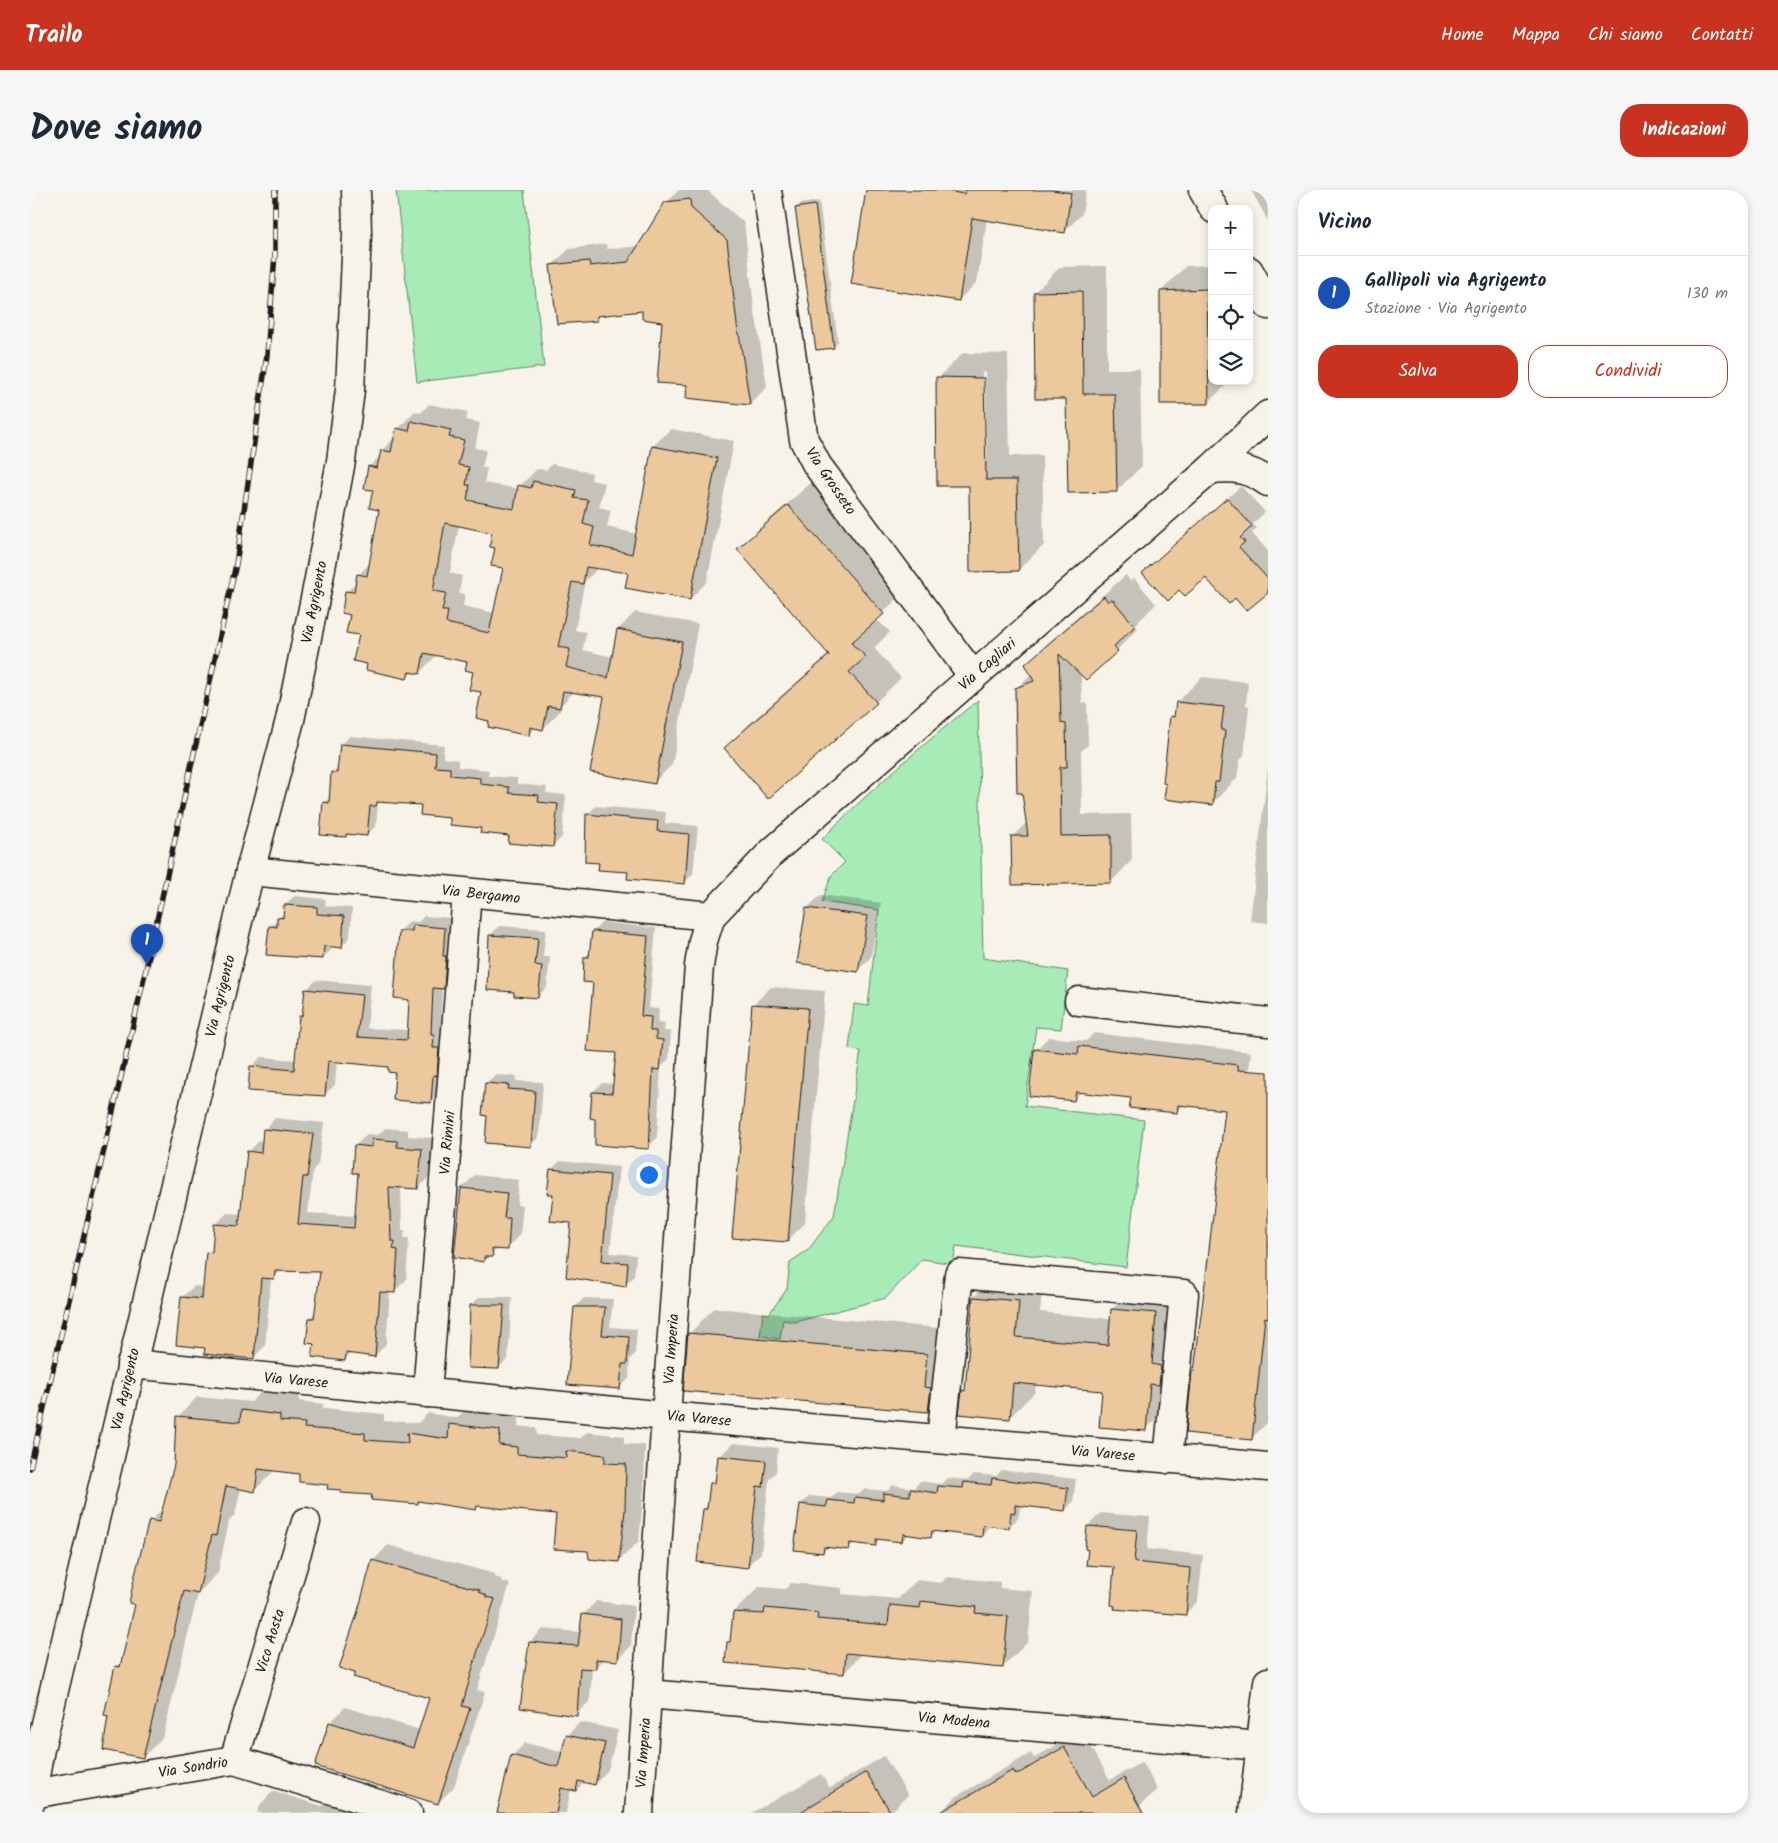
<!DOCTYPE html>
<html lang="it">
<head>
<meta charset="utf-8">
<style>
	:root { --surface:#fff; --page:#f6f6f7; --text:#1f2937; --muted:#747a83; --line:#e0e1e3; --accent:#c8321e }
	body { margin:0; font-family:Kalam,sans-serif; background:var(--page); color:var(--text) }
	.controls { position:absolute; right:15px; top:15px; display:grid; overflow:hidden; border-radius:10px; box-shadow:0 2px 8px #0003 }
	.controls button { width:45px; height:45px; display:grid; place-items:center; padding:0; border:0; border-bottom:1px solid var(--line); background:var(--surface); color:var(--text); font:25px sans-serif }
	.you { position:absolute; left:618px; top:984px; width:18px; height:18px; margin:-12px; border:4px solid #fff; border-radius:50%; background:#1a73e8; box-shadow:0 0 0 8px #1a73e833 }
	.badge { display:grid; place-items:center; width:32px; height:32px; border-radius:50%; background:var(--accent); color:#fff; font-size:16px; font-weight:700 }
	.pin { position:absolute; translate:-50% -41px; filter:drop-shadow(0 1px 2px #0008) }
	.pin::after { content:''; position:absolute; top:26px; width:18px; height:15px; background:inherit; clip-path:polygon(0 0,100% 0,50% 100%) }
	.list { margin:0; padding:0; list-style:none }
	h2 { display:flex; justify-content:space-between; align-items:center; height:65px; margin:0; padding:0 20px; font-size:21px }
	h2 small { font-size:16px; font-weight:400; color:var(--muted) }
	.list li { display:grid; grid-template-columns:32px 1fr auto; gap:15px; align-items:center; box-sizing:border-box; height:75px; padding:0 20px; border-top:1px solid var(--line) }
	.list b { display:block; font-size:19px; white-space:nowrap }
	.list p { margin:0; font-size:16px; white-space:nowrap; color:var(--muted) }
	.list em { font-size:16px; font-style:normal; color:var(--muted) }
	.actions { display:flex; gap:10px; padding:15px 20px }
	.actions a { flex:1; padding:11px 0; border:1px solid var(--accent); border-radius:20px; text-align:center; font-size:18px; color:var(--accent) }
	.actions .main { background:var(--accent); color:#fff }
	.icon { flex:none; width:28px; height:28px; fill:none; stroke:currentColor; stroke-width:2; stroke-linecap:round; stroke-linejoin:round }
	.map { position:relative; flex:none; width:1238px; height:1623px; overflow:hidden; border-radius:20px }
	header { display:flex; align-items:center; gap:30px; box-sizing:border-box; height:70px; padding:0 25px; background:var(--accent); color:#fff }
	header strong { font-size:24px }
	nav { display:flex; gap:28px; margin-inline-start:auto; font-size:18px }
	.intro { display:flex; align-items:center; justify-content:space-between; box-sizing:border-box; height:120px; padding:0 30px }
	h1 { margin:0; font-size:35px }
	.button { padding:12px 22px; border-radius:20px; background:var(--accent); color:#fff; font-size:18px; font-weight:700 }
	main { display:flex; gap:30px; padding:0 30px }
	aside { flex:1; background:var(--surface); border-radius:20px; box-shadow:0 2px 8px #0003 }
	.map>svg:first-child { display:block }
	.park { fill:#a7ebb6; stroke:#628469 }
	.shadow { fill:#0003; fill-rule:evenodd }
	.building { fill:#ecc99d; stroke:#1c1c1c; fill-rule:evenodd }
	.lines { fill:none; stroke-linecap:round; stroke-linejoin:round }
	.street-casing { stroke:#1c1c1c; stroke-width:31 }
	.secondary-casing { stroke:#1c1c1c; stroke-width:31 }
	.street { stroke:#f7f3e8; stroke-width:28 }
	.secondary { stroke:#f7f3e8; stroke-width:28 }
	.rail-casing { stroke:#1c1c1c; stroke-width:5.5 }
	.rail { stroke:#f7f3e8; stroke-width:4; stroke-dasharray:11; stroke-linecap:butt }
	.labels { text-anchor:middle; stroke-width:4; stroke-linejoin:round; paint-order:stroke }
	.street-label { font-size:15px; fill:#1c1c1c; stroke:#f7f3e8 }
</style>
</head>
<body>
<header>
<strong>Trailo</strong>
<nav><a>Home</a><a>Mappa</a><a>Chi siamo</a><a>Contatti</a></nav>
</header>
<div class="intro"><h1>Dove siamo</h1><a class="button">Indicazioni</a></div>
<main>
<div class="map">
<svg width="1238" height="1623" viewBox="0 0 1238 1623">
	<rect width="100%" height="100%" fill="#f7f3e8"/>
	<filter id="ink" filterUnits="userSpaceOnUse"><feTurbulence type="fractalNoise" baseFrequency=".02" numOctaves="2"/><feDisplacementMap in="SourceGraphic" scale="10" xChannelSelector="R" yChannelSelector="G"/><feConvolveMatrix kernelMatrix="1 2 1 2 8 2 1 2 1" color-interpolation-filters="sRGB"/></filter>
	<g filter="url(#ink)">
		<g class="park">
			<path d="M366,0H494L514,177L387,192Z"/>
			<path d="M948,510L953,768L1038,781L1031,839L1006,837L995,916L1114,930L1096,1077L926,1056L923,1074L892,1069L856,1108L765,1132L753,1130L750,1149L730,1146L733,1123L739,1124L757,1099L760,1072L778,1060L804,1026L831,861L819,859L824,814L838,816L849,720L792,712L801,686L815,672L792,649C840,600 894,554 948,510Z"/>
		</g>
		<g class="shadow">
			<path d="M649,0H677L714,33L725,126L726,127L737,197L720,214L658,194L634,130L613,119L572,124L567,129L521,76L539,59L576,54L577,59L610,56L636,13Z"/>
			<path d="M837,0H1056L1052,24L1034,42L957,29L947,92L929,110Z"/>
			<path d="M1221,0H1238V31Z"/>
			<path d="M789,11L808,152L804,156L787,159L766,18L770,14Z"/>
			<path d="M1182,75V191H1200L1178,213L1131,101L1156,76Z"/>
			<path d="M1077,76V179H1110L1112,276L1086,301L1038,207L1005,102L1030,77Z"/>
			<path d="M933,163L978,164L980,266L1012,265L1014,355L988,380L941,295L908,188ZM952,182H955L957,271H954Z"/>
			<path d="M399,214L438,222L436,230L450,233L445,258L456,260L452,278H457L454,293L489,299L490,296L507,279L516,280L522,274L562,283L561,290L575,293L569,317L581,320L577,337L607,344L623,256L641,239L704,251L677,392L660,409L599,382L569,377L555,391L545,440L556,442L553,460L583,467L588,440L605,422L668,434L642,575L624,592L576,506L545,501L532,514L530,521L513,539L506,537L499,544L461,530L453,501L439,471L407,465L389,483L383,481L377,488L338,473L330,444L321,424L317,402L327,391L328,385L340,373L351,319L339,277L351,265L352,260L366,246L368,239L385,221L391,223ZM429,335L464,342L466,357L474,377L464,423L433,416L435,404L429,403L432,386L420,383Z"/>
			<path d="M783,291L877,399L846,429L860,442L844,458L871,488L846,512L696,558L720,533L800,463L709,359L734,334Z"/>
			<path d="M1211,296L1235,322L1223,334L1227,338L1222,343L1238,361V401L1217,420L1205,406L1176,386L1149,399L1114,383Z"/>
			<path d="M1096,385L1100,391L1104,388L1126,414L1105,435L1108,438L1087,460L1056,489L1051,484L1052,512L1057,513L1058,555L1051,561L1052,625L1101,624L1102,670L1081,692L982,647L997,632L986,499L1002,483L997,474L1018,453Z"/>
			<path d="M1172,487L1218,492L1216,515L1219,516L1214,566L1210,570L1207,588L1182,614L1142,527L1146,523L1147,512Z"/>
			<path d="M320,546L414,555L413,568L428,570V577L459,580L458,586L487,588V594L517,597L516,603L536,605L532,647L523,656L422,627L392,613L350,611L348,613L346,636L337,644L318,643L315,646L294,613L301,606L303,583L309,577L311,555Z"/>
			<path d="M1238,577V733L1220,731Z"/>
			<path d="M566,616L636,622L635,633L668,636L663,684L654,693L599,681L570,672L557,625Z"/>
			<path d="M791,705L851,713L841,767L828,780L777,718Z"/>
			<path d="M264,706L296,709L295,716L322,718L320,747L312,756H302V759L293,768L240,737L255,722V715Z"/>
			<path d="M394,726L424,728L423,788L412,797L411,835H413L411,902L401,912L360,876L307,870L305,895L295,904L221,877L231,867L266,870L270,827L273,823L276,800L286,790L341,795L337,838L379,840L381,809L370,741L380,731L388,732Z"/>
			<path d="M572,732L626,738L619,818L629,819L628,832L635,833L634,841H641L639,869L631,877L627,948L618,957L566,927L563,902L572,893L584,894L587,862L555,767L561,761L564,741Z"/>
			<path d="M469,736L516,739L513,767H520L517,797L508,806L461,745Z"/>
			<path d="M741,797L795,801L775,1033L758,1050L723,815Z"/>
			<path d="M1064,843L1221,862L1216,905L1238,909V1232L1221,1249L1163,1181L1165,1180L1200,919L1154,914L1147,922L1102,907L1052,901L1044,909L1005,860L1019,847L1056,851Z"/>
			<path d="M465,885L487,886L486,891L513,892L509,947L500,955L458,925L456,893Z"/>
			<path d="M245,928L294,933L288,974L283,980L278,1023L326,1026L330,982L325,956L337,944L348,945L355,938L378,940V946L403,948L399,987L388,998L371,996L372,1040H375L374,1048H379L376,1090L365,1101H360L356,1154L345,1166L321,1163L315,1170L285,1153L280,1128L286,1122L291,1081L252,1080L243,1088H241L235,1156L223,1168L176,1157L152,1107L164,1096L174,1097L178,1063L184,1057L185,1035L197,1023L212,1024L218,962L230,950L233,951L234,940Z"/>
			<path d="M530,971L589,977L580,1063L606,1065L604,1086L595,1095L538,1085L542,1031L525,1003L521,980Z"/>
			<path d="M445,985L489,990L487,1015H493L490,1045L477,1058H469L453,1071L432,998Z"/>
			<path d="M969,1082L1014,1086L1010,1122L1081,1129L1082,1119L1107,1094L1151,1098L1141,1215L1115,1240L1073,1199L1006,1193L1005,1202L980,1227L933,1201L936,1198L944,1107Z"/>
			<path d="M450,1107H482L478,1169L469,1177L441,1115Z"/>
			<path d="M554,1108L583,1109L580,1137L607,1139L605,1164L600,1169L599,1189L590,1197L545,1117Z"/>
			<path d="M684,1118L921,1139L923,1195L898,1220L659,1144Z"/>
			<path d="M232,1201L270,1205L269,1211L294,1214L292,1218L354,1224V1231L388,1233L398,1223L427,1228L440,1215L490,1221L488,1236L506,1238L507,1245L551,1248L557,1242L594,1246V1254L615,1255L614,1300L609,1351L589,1371L559,1360L527,1323L449,1315L446,1319L391,1310L387,1313L312,1299L271,1283L244,1281L224,1301L211,1298L205,1325L199,1331L188,1383L168,1403L133,1547L113,1567L86,1477L93,1470L106,1414L121,1331L134,1317L145,1275L148,1227L167,1207L221,1212Z"/>
			<path d="M703,1253L748,1258L746,1282L739,1289L731,1363L717,1376L674,1319L678,1315L681,1293L687,1287L689,1267Z"/>
			<path d="M972,1280L1046,1289L1043,1312L1035,1320L991,1315L988,1328L979,1337L960,1335L952,1346L907,1340L901,1346L879,1344L872,1351L851,1348L845,1354L825,1352L819,1358L799,1356L793,1362L771,1314L780,1306L801,1308L807,1302L829,1304L835,1299L857,1301L863,1295L884,1298L890,1291L911,1294L917,1288L938,1290L944,1284L966,1286Z"/>
			<path d="M1071,1323L1120,1327L1117,1359L1173,1365L1168,1411L1155,1424L1086,1415V1376L1056,1358L1058,1336Z"/>
			<path d="M358,1355L465,1384L464,1387L471,1389V1391L480,1394L447,1500L455,1502L424,1597L408,1613L300,1533L315,1517L390,1540L400,1507L329,1421L343,1371Z"/>
			<path d="M917,1387L970,1392V1398L1003,1401L998,1452L972,1477L833,1463L814,1483L698,1452L702,1449L704,1422L729,1397L755,1399L761,1393L812,1398V1404L868,1409L887,1390L911,1393Z"/>
			<path d="M566,1411L604,1416L601,1456L587,1470L575,1468L566,1478H562L560,1511L546,1524L500,1452L513,1439L551,1442L553,1425Z"/>
			<path d="M550,1532L588,1540L578,1580L565,1594L555,1591L546,1600L541,1599L536,1623H468L482,1566L495,1553L533,1562L537,1546Z"/>
			<path d="M1052,1540L1080,1590L1112,1572L1127,1599L1109,1617V1623H910L927,1606L1001,1563L1004,1568Z"/>
			<path d="M854,1566L878,1605L860,1623H721L791,1584L800,1598Z"/>
			<path d="M243,1601L292,1616L297,1611L333,1623H227L230,1615Z"/>
		</g>
		<g class="building">
			<path d="M836,0H911L934,4L935,0H1023L1041,3L1035,43L942,28L929,111L821,94Z"/>
			<path d="M660,9L661,18L697,50L708,143H709L720,215L656,208L657,195L627,193L632,132L612,129V121L567,126V131L527,134L520,75L559,71L560,76L598,72L635,12Z"/>
			<path d="M785,15L804,158L786,160L765,18Z"/>
			<path d="M1177,99L1179,214H1130V101Z"/>
			<path d="M1052,101L1053,204H1085L1087,302L1038,303L1036,209H1005L1004,102Z"/>
			<path d="M906,187L954,188L956,290H987L989,381L940,382L939,296H907Z"/>
			<path d="M381,231L421,240L419,247L434,250L428,275L439,277L436,295H440L437,310L484,319L488,295L501,298L503,291L546,300L544,308L558,310L553,334L564,337L560,355L602,364L622,256L687,268L660,410L595,398L598,383L556,377L553,394L542,392L528,457L540,459L536,477L578,488L587,439L652,452L625,594L560,582L574,507L533,501L530,518L518,516L513,540L500,537L499,546L458,537L459,531L446,528L451,502L439,500L443,482L435,480L437,472L394,463L390,484L379,482L377,489L336,480L337,474L323,471L329,445L316,443L320,425L312,423L315,401L324,402L327,384L337,386L349,320L339,318L343,300L334,299L338,276L347,278L351,260L361,262L366,238L379,241ZM415,333L462,343L460,357L465,358L461,376L473,378L459,443L416,433L418,421H412L416,403L403,401Z"/>
			<path d="M1197,308L1222,336L1210,348L1215,352L1209,357L1238,389V403L1216,421L1205,408L1199,414L1176,388L1155,406L1149,400L1138,411L1112,383Z"/>
			<path d="M758,315L854,424L821,453L836,467L819,482L847,513L738,609L694,558L799,465L707,359Z"/>
			<path d="M1074,406L1078,412L1082,409L1105,436L1084,456L1088,461L1056,490L1029,464L1031,533L1036,534L1037,577H1030L1031,646L1081,645V693L982,695L981,646H998L992,603H987L985,498L1004,491L995,474Z"/>
			<path d="M1146,512L1194,517L1191,540L1195,541L1189,592H1185L1183,615L1134,609L1136,594L1133,593L1140,526L1144,527Z"/>
			<path d="M310,554L406,563L405,577L420,578V585L450,588V594L479,597V603L509,605L508,612L528,614L523,657L478,653L479,646L450,643L451,638L420,635V628L390,625L391,615L347,612L346,616H340L337,646L316,644V647L290,645L293,612L299,613L301,582L307,583Z"/>
			<path d="M556,624L628,631L627,641L659,644L655,694L597,689L598,682L568,680L569,673L555,672Z"/>
			<path d="M254,715L287,717V724L314,726L312,758L294,756L293,769L236,765L239,736L247,737V727L253,728Z"/>
			<path d="M776,718L838,726L828,782L767,773Z"/>
			<path d="M383,735L415,738L413,766H416L414,799L403,798L401,844H404L403,858H409L407,886L403,885L401,913L363,910L365,883L358,882V877L298,871L295,906L218,901L220,876L264,880L269,826H272L275,799L332,805L327,847L377,850L379,810L364,808L369,741H382Z"/>
			<path d="M562,741L618,746L611,826L621,827L620,841H626V849L633,850L630,880L623,879L619,959L565,955V929L560,928L562,902L582,903L586,863L557,861L563,793L553,792L554,767H559Z"/>
			<path d="M459,745L508,748L505,775L512,776L508,808L484,806V802L457,800Z"/>
			<path d="M722,814L778,818L758,1052L702,1048Z"/>
			<path d="M1049,856L1208,875V880L1238,882V1128L1235,1127L1222,1250L1156,1243L1162,1181H1164L1177,1077L1195,920L1148,915L1147,923L1099,918L1101,908L1046,902L1044,911L999,906L1004,859L1048,864Z"/>
			<path d="M455,893L479,895L478,899L505,901L501,957L455,953L457,926L452,925Z"/>
			<path d="M233,939L283,944L277,987H273L268,1034L324,1038L328,983H322L324,955L342,957V949L367,951V957L392,959L388,999L359,997L361,1051H365L363,1059L368,1060L365,1103L350,1102L345,1167L316,1163L315,1171L282,1167L284,1154L276,1153L279,1128H284L290,1082L245,1081L244,1089L231,1088L224,1169L174,1164L175,1158L146,1155L151,1107L172,1109L176,1062L182,1063L184,1034L209,1036L217,961L231,963Z"/>
			<path d="M520,979L580,985L572,1071L598,1073L596,1097L536,1087L541,1033L520,1031L523,1004H517Z"/>
			<path d="M431,998L477,1003L474,1028H480L478,1060L462,1059L463,1067H454V1072L424,1067Z"/>
			<path d="M943,1107L989,1111L986,1147L1078,1155L1081,1119L1126,1123L1122,1174L1131,1176L1129,1195L1120,1194L1116,1241L1069,1237L1072,1201L983,1193L980,1229L929,1224L932,1200L935,1201Z"/>
			<path d="M440,1115H474L469,1179L438,1178Z"/>
			<path d="M544,1117H575L572,1145L599,1147L597,1174H592L590,1199L537,1195Z"/>
			<path d="M658,1143L897,1164L894,1197L901,1198L898,1222L653,1201Z"/>
			<path d="M211,1220L250,1225V1231L275,1233L274,1238L335,1243V1250L378,1253L377,1243L418,1249L419,1234L470,1240L469,1255L487,1257V1264L537,1268L536,1261L575,1265V1273L596,1274L595,1321L589,1372L559,1369L558,1361L523,1359L526,1324L447,1316L446,1320L388,1311V1314L341,1310L342,1305L311,1303V1300L297,1299L298,1295L269,1292V1284L228,1279L225,1302L196,1296L186,1346L182,1345L168,1404L154,1401L113,1568L73,1560L78,1526L74,1525L85,1476L90,1477L105,1415L99,1413L104,1389L119,1330L129,1332L144,1275L146,1226L210,1232Z"/>
			<path d="M688,1266L736,1271L733,1297L727,1296L718,1378L667,1372L673,1319H677L680,1293H685Z"/>
			<path d="M962,1288L1038,1298L1035,1321L985,1315V1323L981,1322L979,1338L953,1335L952,1347L902,1341L901,1348L873,1344L872,1352L846,1349V1356L820,1353L819,1360L794,1357L793,1363L764,1360L770,1314L796,1317L798,1310L824,1313L825,1307L853,1310V1303L880,1306V1299L907,1303L908,1296L933,1298L934,1292L961,1295Z"/>
			<path d="M1057,1336L1107,1340L1104,1372L1160,1378L1156,1425L1084,1419L1085,1416L1081,1415L1084,1377L1056,1375L1058,1360L1055,1359Z"/>
			<path d="M342,1370L450,1400L449,1402L456,1405V1407L465,1409L450,1453L432,1516L440,1518L408,1614L285,1576L299,1532L383,1558L399,1508L323,1487L325,1483L309,1478L328,1421Z"/>
			<path d="M891,1411L946,1417L945,1423L978,1426L973,1478L816,1463L814,1484L695,1473L697,1452H700L703,1422L734,1424L735,1418L788,1423L787,1429L858,1435L860,1415L890,1418Z"/>
			<path d="M552,1424L591,1429L588,1471L566,1469V1479L550,1478L547,1526L490,1518L499,1452L548,1456Z"/>
			<path d="M536,1545L575,1553L565,1595L548,1591L546,1601L531,1598L526,1623H467L481,1565L528,1577Z"/>
			<path d="M1034,1557L1062,1607L1094,1588L1113,1623H909L983,1580L986,1585Z"/>
			<path d="M836,1582L861,1623H769Z"/>
		</g>
		<g class="lines">
			<defs>
				<g id="street">
					<path d="M737,0L774,250L787,275L943,486"/>
					<path d="M1181,279C1205,277 1218,278 1238,292"/>
					<path d="M220,681L681,726"/>
					<path d="M1049,811L1238,832"/>
					<path d="M101,1174L636,1226L1238,1277"/>
					<path d="M397,1203L437,703"/>
					<path d="M911,1249L929,1084L1154,1104L1138,1269"/>
					<path d="M617,1504L1231,1556"/>
					<path d="M204,1570L276,1332"/>
					<path d="M2,1604L204,1570L378,1623"/>
					<path d="M0,1614L10,1559L220,681L260,530L288,394L311,271L320,200L327,44L326,0"/>
					<path d="M609,1623L636,1226L669,776L673,751L681,726L741,663L1181,279L1238,225"/>
				</g>
				<g id="secondary">
					<path d="M1173,0L1184,19"/>
					<path d="M1219,81L1238,115"/>
					<path d="M1223,1623L1238,1492"/>
				</g>
			</defs>
			<use href="#street" class="street-casing"/>
			<use href="#secondary" class="secondary-casing"/>
			<use href="#street" class="street"/>
			<use href="#secondary" class="secondary"/>
			<defs>
				<path id="rail" d="M0,1278L117,775L206,374L237,165L245,64V0"/>
			</defs>
			<use href="#rail" class="rail-casing"/>
			<use href="#rail" class="rail"/>
		</g>
	</g>
	<g class="labels">
		<g class="street-label">
			<text transform="translate(801 291) rotate(56)" y="5">Via Grosseto</text>
			<text transform="translate(284 412) rotate(-79)" y="5">Via Agrigento</text>
			<text transform="translate(957 474) rotate(-41)" y="5">Via Cagliari</text>
			<text transform="translate(451 704) rotate(6)" y="5">Via Bergamo</text>
			<text transform="translate(190 806) rotate(-76)" y="5">Via Agrigento</text>
			<text transform="translate(417 953) rotate(-85)" y="5">Via Rimini</text>
			<text transform="translate(641 1159) rotate(-86)" y="5">Via Imperia</text>
			<text transform="translate(266 1190) rotate(5)" y="5">Via Varese</text>
			<text transform="translate(95 1199) rotate(-77)" y="5">Via Agrigento</text>
			<text transform="translate(669 1228) rotate(5)" y="5">Via Varese</text>
			<text transform="translate(1073 1263) rotate(5)" y="5">Via Varese</text>
			<text transform="translate(240 1451) rotate(-73)" y="5">Vico Aosta</text>
			<text transform="translate(924 1530) rotate(5)" y="5">Via Modena</text>
			<text transform="translate(613 1563) rotate(-86)" y="5">Via Imperia</text>
			<text transform="translate(163 1577) rotate(-9)" y="5">Via Sondrio</text>
		</g>
	</g>
</svg>
<div class="controls">
<button>+</button>
<button>−</button>
<button><svg class="icon" aria-label="locate" viewBox="0 0 24 24"><circle cx="12" cy="12" r="6"/><path d="M12 2v4M12 18v4M2 12h4M18 12h4"/></svg></button>
<button><svg class="icon" aria-label="layers" viewBox="0 0 24 24"><path d="M12 4l9 5-9 5-9-5zM3 14l9 5 9-5"/></svg></button>
</div>
<div class="you"></div>
<div class="pin badge" style="left:117px;top:775px;background:#1a4fb4">1</div>
</div>
<aside>
<h2>Vicino<small></small></h2>
<ul class="list">
<li><span class="badge" style="background:#1a4fb4">1</span><div><b>Gallipoli via Agrigento</b><p>Stazione · Via Agrigento</p></div><em>130 m</em></li>
</ul>
<div class="actions"><a class="main">Salva</a><a>Condividi</a></div>
</aside>
</main>
</body>
</html>
